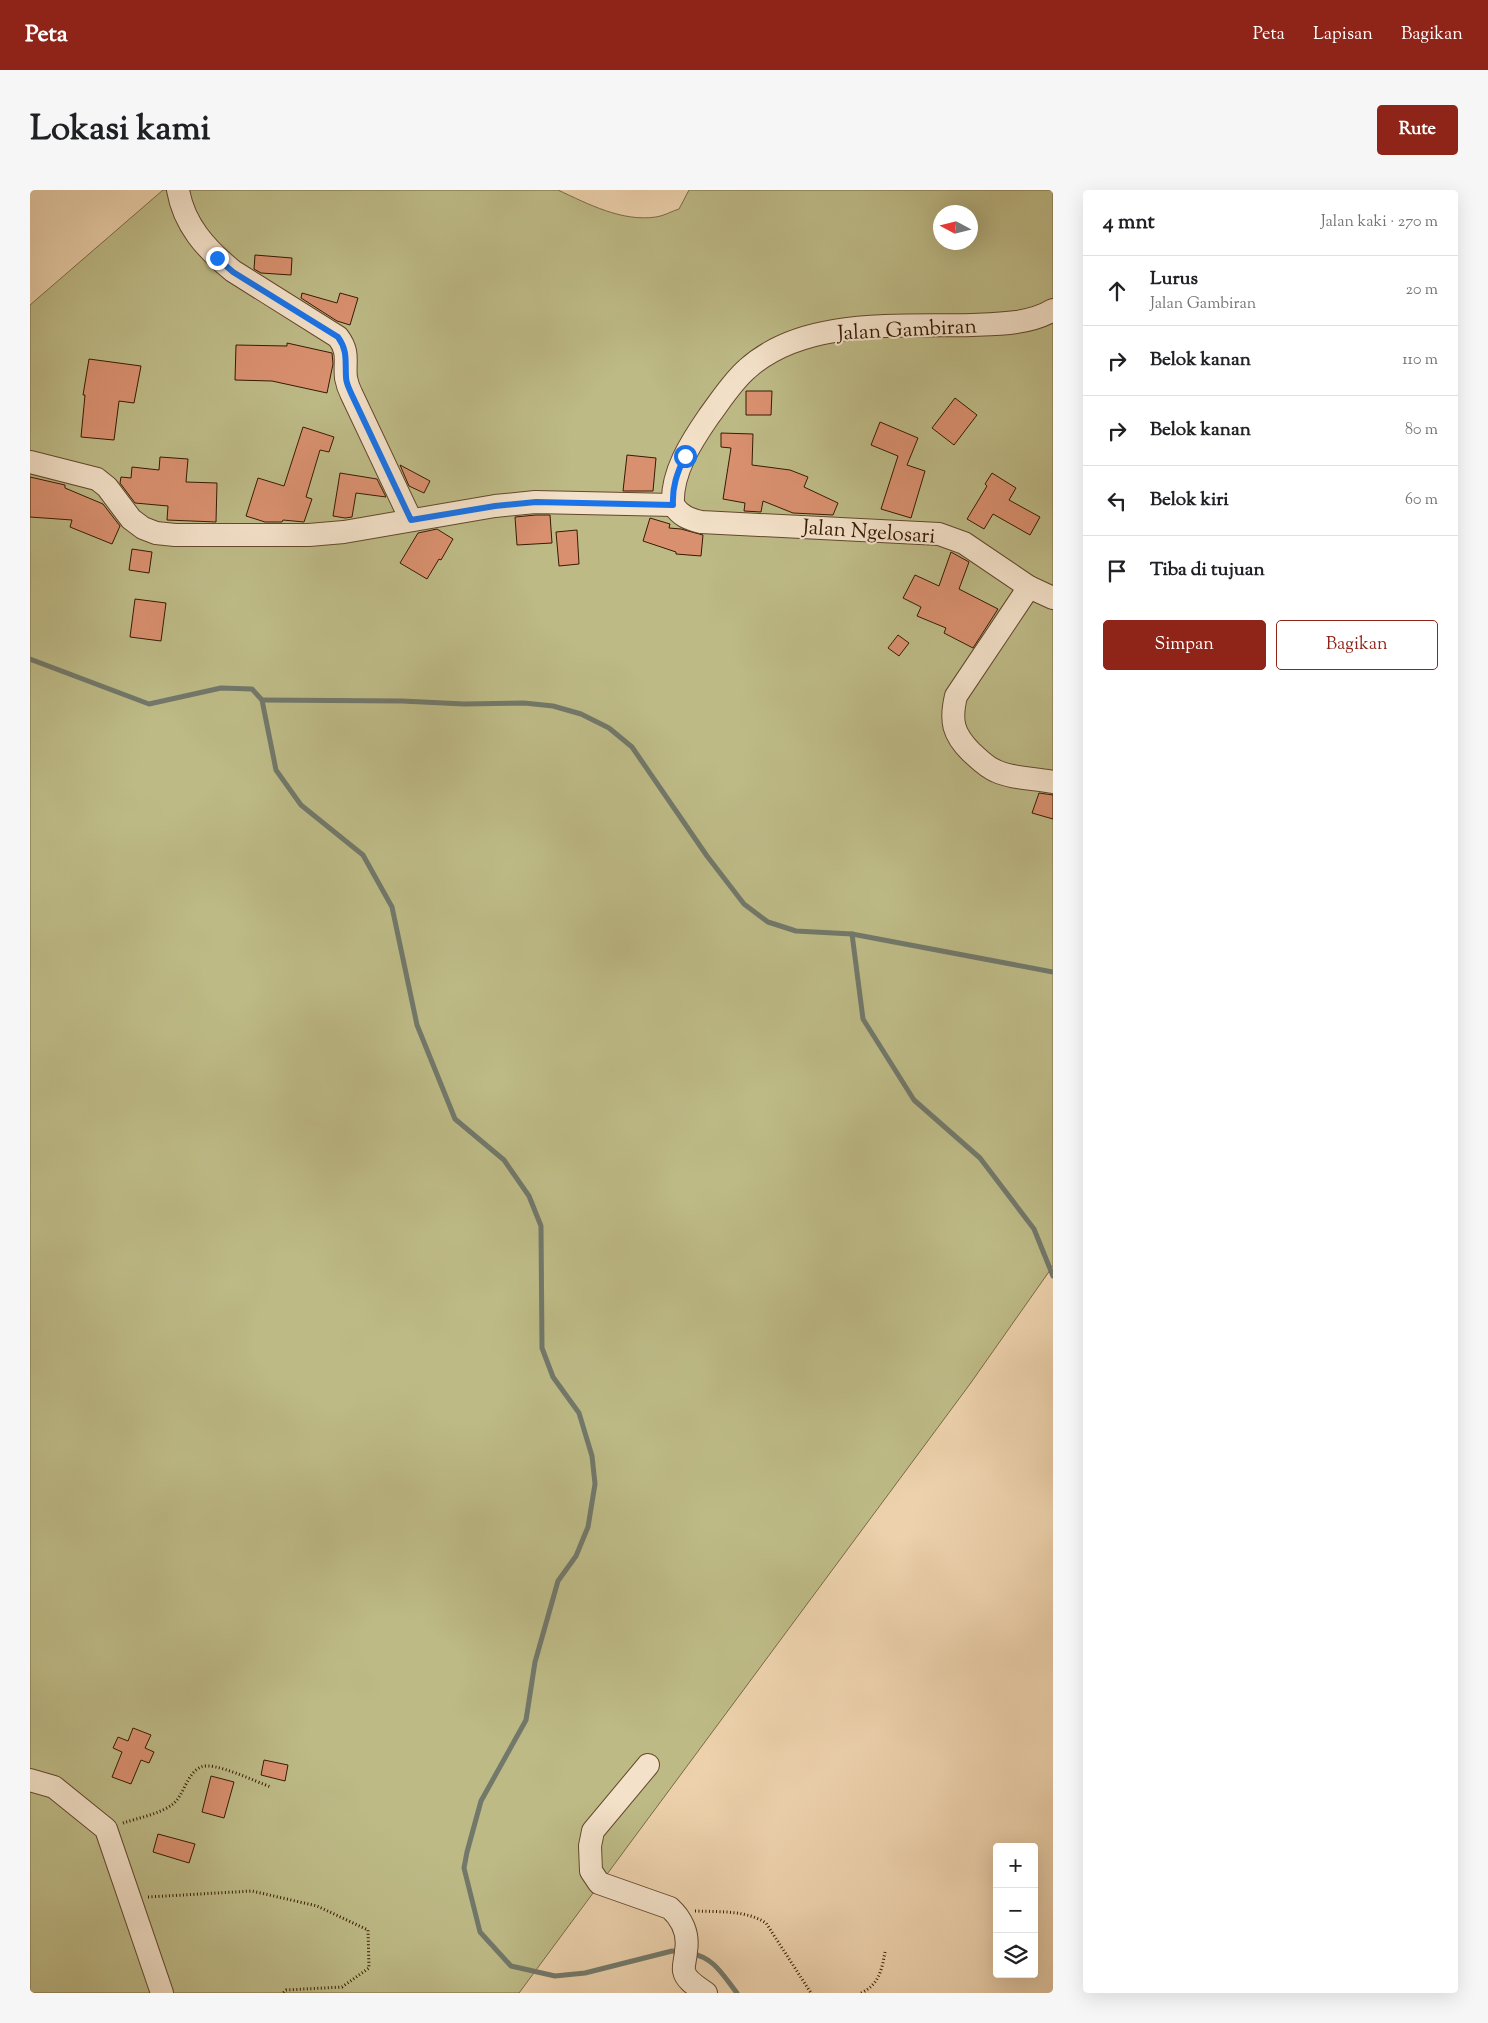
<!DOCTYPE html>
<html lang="id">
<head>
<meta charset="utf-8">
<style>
	:root { --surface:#fff; --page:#f6f6f6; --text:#202124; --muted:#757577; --line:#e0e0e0; --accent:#8f2418 }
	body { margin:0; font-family:"Sorts Mill Goudy",serif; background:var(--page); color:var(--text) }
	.controls { position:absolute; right:15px; bottom:15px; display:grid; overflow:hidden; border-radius:5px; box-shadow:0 5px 20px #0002 }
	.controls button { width:45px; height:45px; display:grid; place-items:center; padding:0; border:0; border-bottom:1px solid var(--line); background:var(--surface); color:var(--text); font:25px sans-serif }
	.compass { position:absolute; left:903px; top:15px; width:45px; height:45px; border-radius:50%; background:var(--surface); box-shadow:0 5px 20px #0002; rotate:277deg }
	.stop { position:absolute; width:15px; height:15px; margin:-11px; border:4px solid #1a73e8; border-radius:50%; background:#fff }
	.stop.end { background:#1a73e8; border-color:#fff; box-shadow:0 1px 5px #0008 }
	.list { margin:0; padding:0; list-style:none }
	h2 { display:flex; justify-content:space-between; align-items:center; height:65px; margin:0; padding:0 20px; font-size:21px }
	h2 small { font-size:16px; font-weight:400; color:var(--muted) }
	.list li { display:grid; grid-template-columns:32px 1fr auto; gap:15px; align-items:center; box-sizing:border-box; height:70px; padding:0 20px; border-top:1px solid var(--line) }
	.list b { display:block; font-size:19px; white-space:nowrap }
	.list p { margin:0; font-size:16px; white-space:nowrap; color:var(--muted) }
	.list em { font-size:16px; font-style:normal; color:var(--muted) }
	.actions { display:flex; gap:10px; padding:15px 20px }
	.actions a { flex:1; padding:11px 0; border:1px solid var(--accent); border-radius:5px; text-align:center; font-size:18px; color:var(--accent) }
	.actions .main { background:var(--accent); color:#fff }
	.icon { flex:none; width:28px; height:28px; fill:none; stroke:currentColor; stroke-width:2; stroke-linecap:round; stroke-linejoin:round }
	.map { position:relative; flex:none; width:1023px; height:1803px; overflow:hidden; border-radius:5px }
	header { display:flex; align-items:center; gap:30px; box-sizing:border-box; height:70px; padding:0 25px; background:var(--accent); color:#fff }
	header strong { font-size:24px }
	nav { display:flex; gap:28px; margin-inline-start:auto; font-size:18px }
	.intro { display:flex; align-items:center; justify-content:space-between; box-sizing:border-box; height:120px; padding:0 30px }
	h1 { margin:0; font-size:35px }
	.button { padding:12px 22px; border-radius:5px; background:var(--accent); color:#fff; font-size:18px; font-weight:700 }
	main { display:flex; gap:30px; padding:0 30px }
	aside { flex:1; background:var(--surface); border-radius:5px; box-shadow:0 5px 20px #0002 }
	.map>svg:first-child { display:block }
	.green { fill:#bdba86; stroke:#7a6a44; fill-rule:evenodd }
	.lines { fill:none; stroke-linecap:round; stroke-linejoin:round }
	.stream { stroke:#72786a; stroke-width:5 }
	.building { fill:#d9906f; stroke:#371a03 }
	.minor-casing { stroke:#64482d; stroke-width:24 }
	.path { stroke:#371a03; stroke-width:3; stroke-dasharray:1 2.5; stroke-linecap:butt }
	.minor { stroke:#f3e1c9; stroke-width:22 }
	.route { stroke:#1a73e8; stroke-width:6 }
	.labels { text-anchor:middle; stroke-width:4; stroke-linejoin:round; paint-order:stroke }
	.street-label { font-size:21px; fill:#371a03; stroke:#f3e1c9 }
</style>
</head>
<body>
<header>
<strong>Peta</strong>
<nav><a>Peta</a><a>Lapisan</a><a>Bagikan</a></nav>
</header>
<div class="intro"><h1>Lokasi kami</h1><a class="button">Rute</a></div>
<main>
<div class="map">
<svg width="1023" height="1803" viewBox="0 0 1023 1803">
	<rect width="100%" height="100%" fill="#ecd1ac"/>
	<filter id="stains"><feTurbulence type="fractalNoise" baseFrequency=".004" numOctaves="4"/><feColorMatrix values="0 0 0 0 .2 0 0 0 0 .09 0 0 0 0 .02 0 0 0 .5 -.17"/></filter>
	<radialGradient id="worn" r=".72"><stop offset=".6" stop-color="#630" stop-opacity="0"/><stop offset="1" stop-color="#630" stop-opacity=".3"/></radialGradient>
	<path class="green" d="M133,0H528C558,14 592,32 626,27C634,26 642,21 649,19L659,0H1023V1076L940,1194L489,1803H0V115ZM911,22H941V52H911Z"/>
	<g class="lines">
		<g class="stream">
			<path d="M0,469L119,514L191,498L222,499L232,510L246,580L271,615L333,665L362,717L387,835L425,929L474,970L499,1006L511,1036L512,1158L523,1187L549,1223L562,1266L565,1294L558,1337L546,1366L528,1391L505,1472L496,1530L451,1611L437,1662L434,1678L450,1742L481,1776L525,1786L555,1783L642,1761L651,1762"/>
			<path d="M232,510L372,511L434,514L494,513L523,516L551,524L579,538L602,557L677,666L714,714L738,732L766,741L822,744L1023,782"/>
			<path d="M822,744L833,829L884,910L950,968L1004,1039L1023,1086"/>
			<path d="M662,1764C684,1767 694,1787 707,1803"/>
		</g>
	</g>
	<g class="building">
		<path d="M225,65L262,68L261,85L231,83L224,79Z"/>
		<path d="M272,103L307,113L310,103L328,108L320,135L307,131L271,108Z"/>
		<path d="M257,153L302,163L303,174L297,203L242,191L205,190L206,155L257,156Z"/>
		<path d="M59,169L111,176L104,213L89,211L84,250L51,247L55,205H53Z"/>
		<path d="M716,201H742L741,225H716Z"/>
		<path d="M925,208L947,225L924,255L902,238Z"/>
		<path d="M850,232L888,248L877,275L895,281L881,328L851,319L868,266L841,255Z"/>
		<path d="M273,237L304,247L299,262L290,260L276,307L282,309L274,332L253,330L252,332H235L216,326L228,288L254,296Z"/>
		<path d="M691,243L723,244L722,275L760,280L778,287L774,297L808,313L803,325L763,323L733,311L731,322L714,321L715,313L693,309L701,258L691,257Z"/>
		<path d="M597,265L626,268L623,301H593Z"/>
		<path d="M130,267L158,269L156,292L187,293L186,332L137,330L138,316L105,313L90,293L91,287L101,288L102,277L129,280Z"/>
		<path d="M370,275L400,291L394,303L379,296Z"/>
		<path d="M310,283L347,289L356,307L326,303L322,327L315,328L303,326Z"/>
		<path d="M962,283L986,298L979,310L1010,327L1000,345L963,324L954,339L937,329L957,296L955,294Z"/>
		<path d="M0,287L35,295V298L73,314L90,336L82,354L40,337L42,330L0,327Z"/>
		<path d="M506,325H520L522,353L487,355L485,327Z"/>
		<path d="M620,328L640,334L639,338L651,339L673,345L671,366L646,364V362L613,351Z"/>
		<path d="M407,339L423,349L411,370L409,369L397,389L370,373L388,343Z"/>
		<path d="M547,340L549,374L529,376L526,342Z"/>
		<path d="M102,359L122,362L119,383L99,380Z"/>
		<path d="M921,362L939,372L929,399L968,419L943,458L914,443L916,438L887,426L891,417L873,408L885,385L909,396Z"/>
		<path d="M105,409L136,413L131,451L100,447Z"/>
		<path d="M868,445L879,453L869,466L858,458Z"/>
		<path d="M1009,603L1023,605V629L1002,623Z"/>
		<path d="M103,1538L121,1545L115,1558L124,1562L119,1573L111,1570L101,1594L82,1587L92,1562L83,1558L88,1547L98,1551Z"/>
		<path d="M234,1570L258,1575L255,1591L231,1585Z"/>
		<path d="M181,1586L204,1592L194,1628L172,1622Z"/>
		<path d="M128,1644L165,1654L159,1673L123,1662Z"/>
	</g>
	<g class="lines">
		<defs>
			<g id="minor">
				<path d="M148,0C154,35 176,59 203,81L308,147C320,163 314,171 316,188C317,193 319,199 321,203L381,330"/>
				<path d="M0,272L67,289L77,297L101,329L113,338L126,343L145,345H279L314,342L465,316L505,312L643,315"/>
				<path d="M643,315C641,283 661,252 679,226C691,210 702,192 717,179C774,127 870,137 942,135C969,134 1000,134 1023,120"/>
				<path d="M643,315C651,326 658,329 671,332L909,344L934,353L999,397L1023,408"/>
				<path d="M999,397L926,506C920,531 923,544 941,562C949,569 956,577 966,581C983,589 1005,588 1023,592"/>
				<path d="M618,1575L563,1641L560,1656L561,1681L569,1693L640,1718C652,1729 659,1744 656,1761C656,1767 653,1775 654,1781C656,1791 668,1797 676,1803"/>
				<path d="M0,1590L24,1597L76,1639L132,1803"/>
			</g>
		</defs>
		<use href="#minor" class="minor-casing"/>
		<g class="path">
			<path d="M93,1633C108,1628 130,1624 143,1614C154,1605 157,1583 171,1577C184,1571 226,1592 241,1597"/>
			<path d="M118,1707L222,1701L287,1716L338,1740L339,1778L312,1797L256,1800L253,1803"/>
			<path d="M665,1721C689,1722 716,1720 736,1733L781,1803"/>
			<path d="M831,1803C849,1795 852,1779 855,1762"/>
		</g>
		<use href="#minor" class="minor"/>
	</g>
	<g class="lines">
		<path class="route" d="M187,68L203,82L308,147C318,161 315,171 316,187C316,193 319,198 321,203L381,330L465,316L506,312L643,315C642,297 647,283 655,266"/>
	</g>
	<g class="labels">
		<g class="street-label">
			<text transform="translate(877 139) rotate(-3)" y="7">Jalan Gambiran</text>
			<text transform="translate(839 341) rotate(4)" y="7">Jalan Ngelosari</text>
		</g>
	</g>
	<rect width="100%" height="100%" filter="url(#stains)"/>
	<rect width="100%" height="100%" fill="url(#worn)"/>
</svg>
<div class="controls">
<button>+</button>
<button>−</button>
<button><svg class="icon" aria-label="layers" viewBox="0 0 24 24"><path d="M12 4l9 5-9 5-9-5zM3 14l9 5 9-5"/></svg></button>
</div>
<svg class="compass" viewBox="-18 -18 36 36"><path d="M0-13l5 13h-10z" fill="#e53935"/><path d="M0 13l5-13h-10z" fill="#757577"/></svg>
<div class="stop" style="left:655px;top:266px"></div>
<div class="stop end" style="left:187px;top:68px"></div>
</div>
<aside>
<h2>4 mnt<small>Jalan kaki · 270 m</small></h2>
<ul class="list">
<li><svg class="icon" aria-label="ahead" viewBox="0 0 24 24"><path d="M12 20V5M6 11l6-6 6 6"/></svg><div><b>Lurus</b><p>Jalan Gambiran</p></div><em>20 m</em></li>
<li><svg class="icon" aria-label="right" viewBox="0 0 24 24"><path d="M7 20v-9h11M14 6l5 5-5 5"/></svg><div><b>Belok kanan</b></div><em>110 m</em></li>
<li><svg class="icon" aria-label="right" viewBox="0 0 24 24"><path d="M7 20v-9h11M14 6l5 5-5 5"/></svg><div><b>Belok kanan</b></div><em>80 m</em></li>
<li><svg class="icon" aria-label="left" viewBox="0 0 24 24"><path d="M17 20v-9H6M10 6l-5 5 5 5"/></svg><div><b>Belok kiri</b></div><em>60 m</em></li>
<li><svg class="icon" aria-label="arrive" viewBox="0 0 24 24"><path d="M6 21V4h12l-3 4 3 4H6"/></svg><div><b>Tiba di tujuan</b></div></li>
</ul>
<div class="actions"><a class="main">Simpan</a><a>Bagikan</a></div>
</aside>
</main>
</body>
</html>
